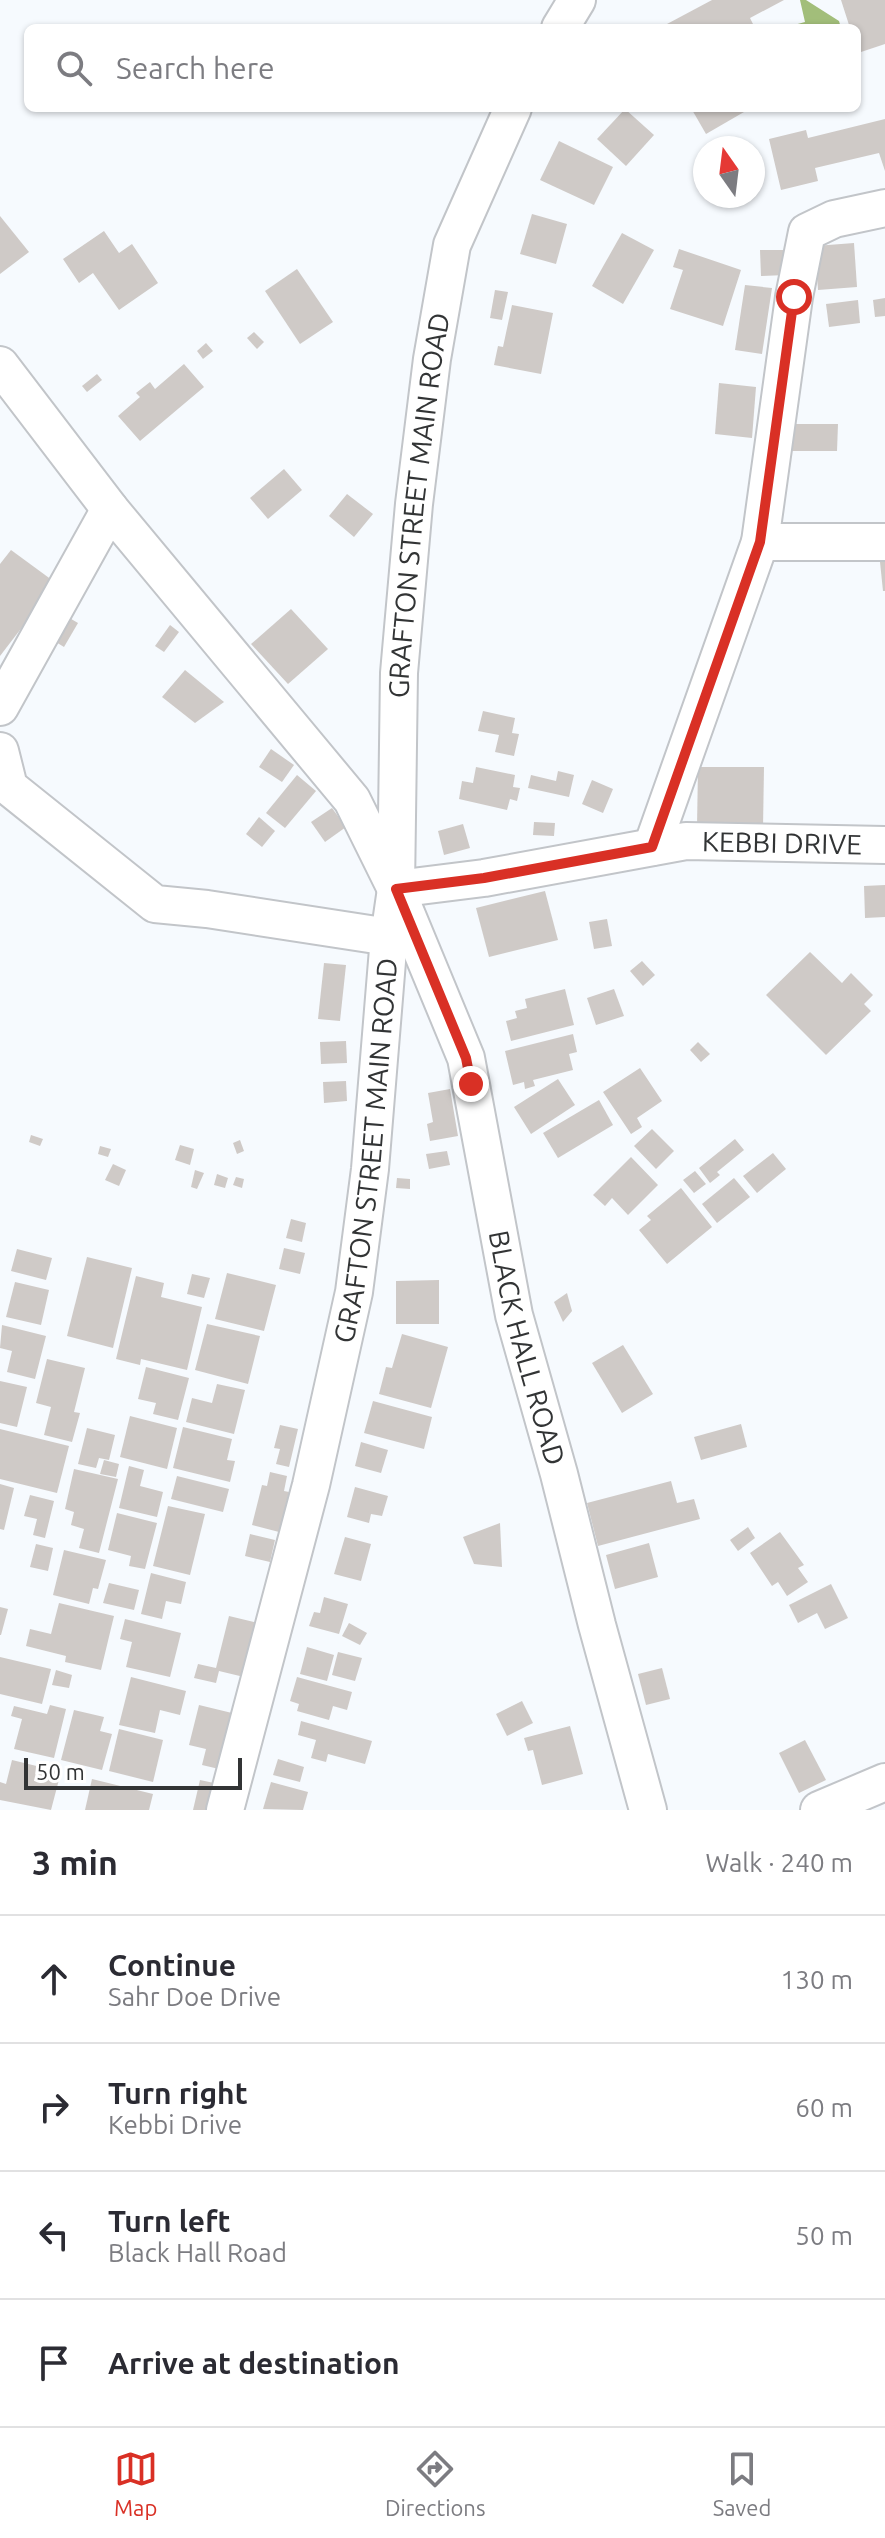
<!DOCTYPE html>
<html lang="en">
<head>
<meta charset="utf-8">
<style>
	:root { --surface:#fff; --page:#f2f2f3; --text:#2b2b33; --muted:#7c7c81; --line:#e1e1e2; --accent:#d93025 }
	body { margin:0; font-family:Ubuntu,sans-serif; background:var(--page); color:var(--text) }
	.compass { position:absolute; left:693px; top:136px; width:72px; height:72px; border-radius:50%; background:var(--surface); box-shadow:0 2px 6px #0004; rotate:346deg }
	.scale { position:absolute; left:24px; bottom:20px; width:218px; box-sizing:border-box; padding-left:8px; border:4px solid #323435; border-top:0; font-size:22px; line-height:28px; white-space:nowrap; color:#323435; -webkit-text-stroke:6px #fff; paint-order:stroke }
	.stop { position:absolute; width:24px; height:24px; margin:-18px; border:6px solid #d93025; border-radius:50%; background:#fff }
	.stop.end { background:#d93025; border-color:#fff; box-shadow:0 2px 8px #0008 }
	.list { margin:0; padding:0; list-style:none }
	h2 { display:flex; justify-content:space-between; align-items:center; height:104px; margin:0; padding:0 32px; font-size:34px }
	h2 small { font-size:26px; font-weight:400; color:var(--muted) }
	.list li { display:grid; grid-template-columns:52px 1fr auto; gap:24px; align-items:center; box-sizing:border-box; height:128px; padding:0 32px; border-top:2px solid var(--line) }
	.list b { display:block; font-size:30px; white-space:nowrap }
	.list p { margin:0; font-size:26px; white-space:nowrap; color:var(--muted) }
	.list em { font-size:26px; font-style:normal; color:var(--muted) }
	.icon { flex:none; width:44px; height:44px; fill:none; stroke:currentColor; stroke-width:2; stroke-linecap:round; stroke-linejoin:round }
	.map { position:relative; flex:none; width:885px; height:1810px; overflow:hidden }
	.search { position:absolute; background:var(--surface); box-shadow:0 2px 6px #0004; left:24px; right:24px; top:24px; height:88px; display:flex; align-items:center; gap:20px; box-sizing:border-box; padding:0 28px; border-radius:12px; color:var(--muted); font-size:30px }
	.sheet { height:616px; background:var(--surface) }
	nav { display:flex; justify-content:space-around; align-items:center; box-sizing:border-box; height:112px; border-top:2px solid var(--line); background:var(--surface); font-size:22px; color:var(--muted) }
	nav a { display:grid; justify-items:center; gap:4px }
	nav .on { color:var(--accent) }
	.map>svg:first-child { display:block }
	.forest { fill:#a2be7a }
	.building { fill:#cfcac7 }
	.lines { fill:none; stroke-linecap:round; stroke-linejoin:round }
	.minor-casing { stroke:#c2c5c9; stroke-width:40 }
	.minor { stroke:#fff; stroke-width:36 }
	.route { stroke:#d93025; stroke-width:10 }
	.labels { text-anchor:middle; stroke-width:7; stroke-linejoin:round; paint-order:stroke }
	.street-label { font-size:28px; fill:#323435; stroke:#fff }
</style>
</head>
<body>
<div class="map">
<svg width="885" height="1810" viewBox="0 0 885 1810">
	<rect width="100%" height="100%" fill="#f6fafe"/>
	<path class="forest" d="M800,0H806L839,21L841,28H783L805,22Z"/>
	<g class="building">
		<path d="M712,0H784L750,18L755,28H736L735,26L731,28H670L667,24Z"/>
		<path d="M841,0H885V44L858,53L857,28H850Z"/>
		<path d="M691,108H742L744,112L706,134Z"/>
		<path d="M625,109L654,135L626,166L597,139Z"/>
		<path d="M885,119V171L879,153L815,168L818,181L781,190L769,139L806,130L808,138Z"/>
		<path d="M559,141L613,167L594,205L540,180Z"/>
		<path d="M532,214L567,224L556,264L520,254Z"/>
		<path d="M0,216L29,252L0,274Z"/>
		<path d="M104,231L119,253L132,244L158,283L119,310L93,273L79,283L63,259Z"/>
		<path d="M622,233L654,250L623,304L592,286Z"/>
		<path d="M854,243L857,287L818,290L815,246Z"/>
		<path d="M679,249L741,270L723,326L670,309L683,270L673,267Z"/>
		<path d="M760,250H785L786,275L761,276Z"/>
		<path d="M297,269L333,322L300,344L265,291Z"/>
		<path d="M745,285L772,288L762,354L735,350Z"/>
		<path d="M495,290L508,292L502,320L490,318Z"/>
		<path d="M885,298V316L875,317L873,300Z"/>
		<path d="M858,300L860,323L829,327L826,304Z"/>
		<path d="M512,305L553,313L541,374L494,365L498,346L503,347Z"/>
		<path d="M254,332L264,342L257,349L247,338Z"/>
		<path d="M206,343L213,351L203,359L197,351Z"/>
		<path d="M184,364L204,387L140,441L118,416L140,397L136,393L150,382L155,389Z"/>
		<path d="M97,374L102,380L87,392L82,386Z"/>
		<path d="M719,383L756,387L752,438L715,434Z"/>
		<path d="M790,424H838L837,451H790Z"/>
		<path d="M284,469L302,490L268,519L250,498Z"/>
		<path d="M347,494L373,514L354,537L329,516Z"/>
		<path d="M11,550L56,583L0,656V564Z"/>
		<path d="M880,562H885V591H883Z"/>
		<path d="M291,609L328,649L288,684L251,644Z"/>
		<path d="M66,616L78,623L64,647L51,639Z"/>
		<path d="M170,625L179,632L164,652L155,646Z"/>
		<path d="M185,670L224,702L195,723L162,697Z"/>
		<path d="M483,711L515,718L512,733L519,734L514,756L495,752L499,735L478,731Z"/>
		<path d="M271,749L294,765L282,782L259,767Z"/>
		<path d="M476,767L515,775L513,787L520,788L517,801L510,799L507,810L459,799L462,781L473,783Z"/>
		<path d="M698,767H764L763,828L697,827Z"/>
		<path d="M558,771L574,775L569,797L528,788L531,775L556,781Z"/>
		<path d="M297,775L316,791L285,828L266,813Z"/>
		<path d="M592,780L613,789L603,813L582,804Z"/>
		<path d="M332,808L346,827L325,842L311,822Z"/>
		<path d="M259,817L275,831L262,847L246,834Z"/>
		<path d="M534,822L555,823L554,836L533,835Z"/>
		<path d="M463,824L470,848L444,855L438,831Z"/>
		<path d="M885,885V917L865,918L864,886Z"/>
		<path d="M545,891L558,940L489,957L476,908Z"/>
		<path d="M607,919L612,946L594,949L589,922Z"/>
		<path d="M810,952L842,983L851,973L873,995L864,1004L871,1011L826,1055L766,995Z"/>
		<path d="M642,961L655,975L643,986L630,971Z"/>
		<path d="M324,963L346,965L340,1021L318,1019Z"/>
		<path d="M565,989L574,1025L511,1041L506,1021L517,1018L515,1011L527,1008L525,999Z"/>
		<path d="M614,989L624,1016L596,1025L587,998Z"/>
		<path d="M573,1034L577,1052L569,1054L573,1070L533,1080L535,1086L525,1089L524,1082L513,1085L505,1051Z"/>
		<path d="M346,1041L347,1063L321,1064L320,1042Z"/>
		<path d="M698,1042L710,1054L701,1062L690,1050Z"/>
		<path d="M640,1068L662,1101L637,1118L642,1127L631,1134L603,1092Z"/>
		<path d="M558,1079L575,1105L531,1134L514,1107Z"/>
		<path d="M346,1081L347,1101L324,1103L323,1082Z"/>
		<path d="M450,1089L458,1136L430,1141L427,1124L433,1122L428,1093Z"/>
		<path d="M599,1100L613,1125L558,1158L543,1133Z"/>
		<path d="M652,1129L674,1151L656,1169L634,1146Z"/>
		<path d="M31,1135L43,1139L40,1146L29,1142Z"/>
		<path d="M735,1139L744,1150L717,1172L720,1175L710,1183L699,1168Z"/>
		<path d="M240,1140L244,1151L237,1154L233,1143Z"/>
		<path d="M180,1145L194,1149L190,1165L175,1160Z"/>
		<path d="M100,1146L111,1149L108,1157L98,1154Z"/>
		<path d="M447,1151L450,1165L429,1169L426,1154Z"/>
		<path d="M773,1153L786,1169L757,1193L743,1176Z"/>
		<path d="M631,1157L658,1185L628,1215L612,1198L605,1206L593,1195Z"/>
		<path d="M113,1164L126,1170L119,1186L105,1180Z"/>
		<path d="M195,1170L204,1173L197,1189L191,1187Z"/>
		<path d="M695,1171L706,1184L694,1193L683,1180Z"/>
		<path d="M217,1174L228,1178L225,1188L214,1185Z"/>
		<path d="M236,1177L244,1179L242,1188L233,1185Z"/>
		<path d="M397,1178L410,1179V1189L396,1188Z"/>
		<path d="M734,1178L750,1197L717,1223L702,1204Z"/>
		<path d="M681,1188L712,1227L667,1264L639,1230L651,1220L647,1216Z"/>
		<path d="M291,1219L306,1223L302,1242L286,1238Z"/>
		<path d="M284,1248L305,1253L300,1274L279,1269Z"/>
		<path d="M17,1249L52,1258L46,1280L11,1271Z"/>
		<path d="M87,1257L132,1268L113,1348L67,1336Z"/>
		<path d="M227,1273L276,1285L264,1331L215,1319Z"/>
		<path d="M192,1274L210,1278L204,1298L187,1294Z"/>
		<path d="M136,1276L164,1283L161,1297L202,1307L187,1370L141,1359L140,1365L116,1359Z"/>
		<path d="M439,1280V1324H396V1281Z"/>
		<path d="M15,1282L49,1290L41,1325L6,1317Z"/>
		<path d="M567,1293L572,1311L563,1322L554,1302Z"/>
		<path d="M207,1324L260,1336L248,1384L195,1370Z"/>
		<path d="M2,1325L46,1336L35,1379L7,1372L12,1351L0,1348Z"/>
		<path d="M402,1334L448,1347L431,1408L379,1394L386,1367L392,1368Z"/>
		<path d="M623,1345L653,1394L622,1413L592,1363Z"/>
		<path d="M47,1359L85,1368L74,1412L80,1413L72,1442L44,1435L51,1407L36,1403Z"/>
		<path d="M146,1367L189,1378L178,1420L153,1414L156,1403L138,1399Z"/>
		<path d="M0,1381L27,1387L17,1427L0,1423Z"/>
		<path d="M217,1384L245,1390L234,1434L186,1422L192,1398L212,1403Z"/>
		<path d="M373,1401L432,1417L424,1449L364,1433Z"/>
		<path d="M130,1416L177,1428L167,1469L120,1457Z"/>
		<path d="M741,1424L747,1447L701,1460L694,1437Z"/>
		<path d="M280,1425L298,1429L289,1467L276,1464L280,1449L274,1448Z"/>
		<path d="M183,1427L232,1439L227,1460L235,1461L230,1482L173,1468Z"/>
		<path d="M87,1428L115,1435L109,1460L99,1458L96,1468L78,1464Z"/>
		<path d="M0,1429L69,1446L57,1493L0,1479Z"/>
		<path d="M361,1442L388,1450L381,1473L355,1466Z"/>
		<path d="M104,1460L119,1464L116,1477L100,1474Z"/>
		<path d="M129,1466L144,1470L140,1486L163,1492L157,1517L119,1508Z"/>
		<path d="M74,1469L118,1479L99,1553L79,1548L84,1529L71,1525L74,1512L65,1509Z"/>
		<path d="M270,1472L287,1476L284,1491L289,1492L279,1532L252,1525L262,1485L267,1486Z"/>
		<path d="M177,1476L229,1489L223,1512L171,1499Z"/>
		<path d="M671,1481L677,1503L694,1499L700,1519L598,1546L587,1503Z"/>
		<path d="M0,1484L14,1488L4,1530L0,1529Z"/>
		<path d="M355,1487L388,1496L382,1516L371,1514L369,1523L347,1517Z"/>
		<path d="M30,1495L54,1501L45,1538L33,1535L37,1519L24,1516Z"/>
		<path d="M168,1506L205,1514L190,1575L153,1566Z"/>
		<path d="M117,1513L157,1523L145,1569L129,1566L131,1556L108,1550Z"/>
		<path d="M500,1523L502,1567L474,1564L463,1537Z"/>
		<path d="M748,1527L755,1538L738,1551L730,1540Z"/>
		<path d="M780,1532L804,1565L798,1568L808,1582L787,1596L778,1582L772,1586L750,1553Z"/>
		<path d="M250,1534L275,1540L270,1562L245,1556Z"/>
		<path d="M345,1537L371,1544L361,1581L334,1574Z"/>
		<path d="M649,1543L658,1577L615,1589L606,1555Z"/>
		<path d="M36,1544L53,1548L48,1571L30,1567Z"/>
		<path d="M64,1550L106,1560L98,1589L93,1588L89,1604L53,1595Z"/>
		<path d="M151,1573L186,1582L181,1604L166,1601L162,1619L141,1614Z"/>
		<path d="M109,1583L139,1590L134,1610L103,1603Z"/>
		<path d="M831,1584L848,1618L825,1629L817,1613L798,1623L789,1605Z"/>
		<path d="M324,1597L348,1604L339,1634L309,1626L314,1612L320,1613Z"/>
		<path d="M59,1603L114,1616L101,1670L65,1662L66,1656L26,1646L30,1629L51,1634Z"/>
		<path d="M0,1607L8,1609L1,1635H0Z"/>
		<path d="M229,1616L258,1623L244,1677L219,1671L216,1683L194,1678L198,1664L216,1668Z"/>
		<path d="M125,1619L181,1633L170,1677L126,1667L132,1642L120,1639Z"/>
		<path d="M349,1623L367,1633L360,1645L342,1636Z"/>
		<path d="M307,1647L334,1655L327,1681L300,1674Z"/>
		<path d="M338,1652L362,1658L355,1681L332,1675Z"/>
		<path d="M0,1657L51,1669L42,1704L0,1694Z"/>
		<path d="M662,1668L670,1699L646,1705L638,1674Z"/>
		<path d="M56,1670L72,1675L69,1688L52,1685Z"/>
		<path d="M131,1677L186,1691L180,1715L160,1710L155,1733L119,1725Z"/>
		<path d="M297,1677L352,1692L347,1710L333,1706L329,1720L297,1711L299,1704L290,1701Z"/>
		<path d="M522,1701L533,1723L507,1736L496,1714Z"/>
		<path d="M50,1705L66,1709L54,1758L14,1749L22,1719L11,1716L14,1706L47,1714Z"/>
		<path d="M199,1705L232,1713L219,1769L202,1765L206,1749L189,1745Z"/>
		<path d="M74,1710L104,1717L100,1731L112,1734L102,1770L61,1760Z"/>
		<path d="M301,1721L372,1741L365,1764L328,1754L326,1762L311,1758L316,1740L298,1735Z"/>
		<path d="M570,1726L583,1774L542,1785L533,1750L528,1751L524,1738Z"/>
		<path d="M119,1729L163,1740L153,1782L109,1771Z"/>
		<path d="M805,1740L826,1780L799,1793L779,1753Z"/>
		<path d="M278,1759L304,1767L300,1782L273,1775Z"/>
		<path d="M12,1760L61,1772L51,1810L0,1800V1782L6,1784Z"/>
		<path d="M92,1779L153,1794L149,1810H85Z"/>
		<path d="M200,1780L214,1783L207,1810H193Z"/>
		<path d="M271,1782L308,1792L303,1810L263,1809Z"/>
	</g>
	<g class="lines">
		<defs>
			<g id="minor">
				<path d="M560,28L577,0"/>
				<path id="s1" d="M0,365L110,509L352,800L396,889L466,1058L514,1315L559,1474L597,1625L648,1810"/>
				<path d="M760,542H885"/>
				<path d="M0,707L110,509"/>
				<path d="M0,751L9,787L155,904L207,909L389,937"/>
				<path d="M652,847L760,542L794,297L807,232L834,219L885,208"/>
				<path id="s2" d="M396,889L484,878L686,841L885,845"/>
				<path id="s3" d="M225,1810L311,1485L354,1292L370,1169L389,937L396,889L399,673L414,504L432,359L452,245L513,108"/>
				<path d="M819,1810L885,1782"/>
			</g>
		</defs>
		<use href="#minor" class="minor-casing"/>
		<use href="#minor" class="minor"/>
	</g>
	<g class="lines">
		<path class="route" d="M471,1084L466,1058L396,889L484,878L652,847L760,542L794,297"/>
	</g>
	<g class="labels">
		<g class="street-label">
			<text dy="10" stroke="none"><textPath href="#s3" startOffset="1324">GRAFTON STREET MAIN ROAD</textPath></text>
			<text dy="10" stroke="none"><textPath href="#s2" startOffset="390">KEBBI DRIVE</textPath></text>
			<text dy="10" stroke="none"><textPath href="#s3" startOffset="676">GRAFTON STREET MAIN ROAD</textPath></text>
			<text dy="10" stroke="none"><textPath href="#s1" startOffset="1138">BLACK HALL ROAD</textPath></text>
		</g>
	</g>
</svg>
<svg class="compass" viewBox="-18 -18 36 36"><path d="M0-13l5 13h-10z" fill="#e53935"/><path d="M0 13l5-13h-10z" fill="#7c7c81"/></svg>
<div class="scale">50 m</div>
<div class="stop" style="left:794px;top:297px"></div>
<div class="stop end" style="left:471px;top:1084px"></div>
<div class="search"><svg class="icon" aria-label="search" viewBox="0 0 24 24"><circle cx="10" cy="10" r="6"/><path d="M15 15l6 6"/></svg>Search here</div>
</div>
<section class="sheet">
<h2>3 min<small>Walk · 240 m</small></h2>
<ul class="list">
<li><svg class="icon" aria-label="ahead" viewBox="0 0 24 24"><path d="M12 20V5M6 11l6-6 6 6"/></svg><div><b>Continue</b><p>Sahr Doe Drive</p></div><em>130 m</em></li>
<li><svg class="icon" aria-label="right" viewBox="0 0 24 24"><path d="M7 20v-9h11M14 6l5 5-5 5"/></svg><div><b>Turn right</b><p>Kebbi Drive</p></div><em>60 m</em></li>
<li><svg class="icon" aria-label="left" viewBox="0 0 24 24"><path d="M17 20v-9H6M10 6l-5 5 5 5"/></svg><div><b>Turn left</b><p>Black Hall Road</p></div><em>50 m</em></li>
<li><svg class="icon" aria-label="arrive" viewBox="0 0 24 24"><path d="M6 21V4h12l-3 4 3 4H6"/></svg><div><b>Arrive at destination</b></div></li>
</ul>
</section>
<nav>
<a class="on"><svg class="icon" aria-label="map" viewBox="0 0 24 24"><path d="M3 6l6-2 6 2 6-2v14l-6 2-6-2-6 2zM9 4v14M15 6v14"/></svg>Map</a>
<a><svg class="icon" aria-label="directions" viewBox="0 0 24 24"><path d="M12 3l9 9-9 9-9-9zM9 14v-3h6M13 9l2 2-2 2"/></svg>Directions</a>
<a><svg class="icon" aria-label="saved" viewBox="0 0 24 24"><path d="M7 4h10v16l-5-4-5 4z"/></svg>Saved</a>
</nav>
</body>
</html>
